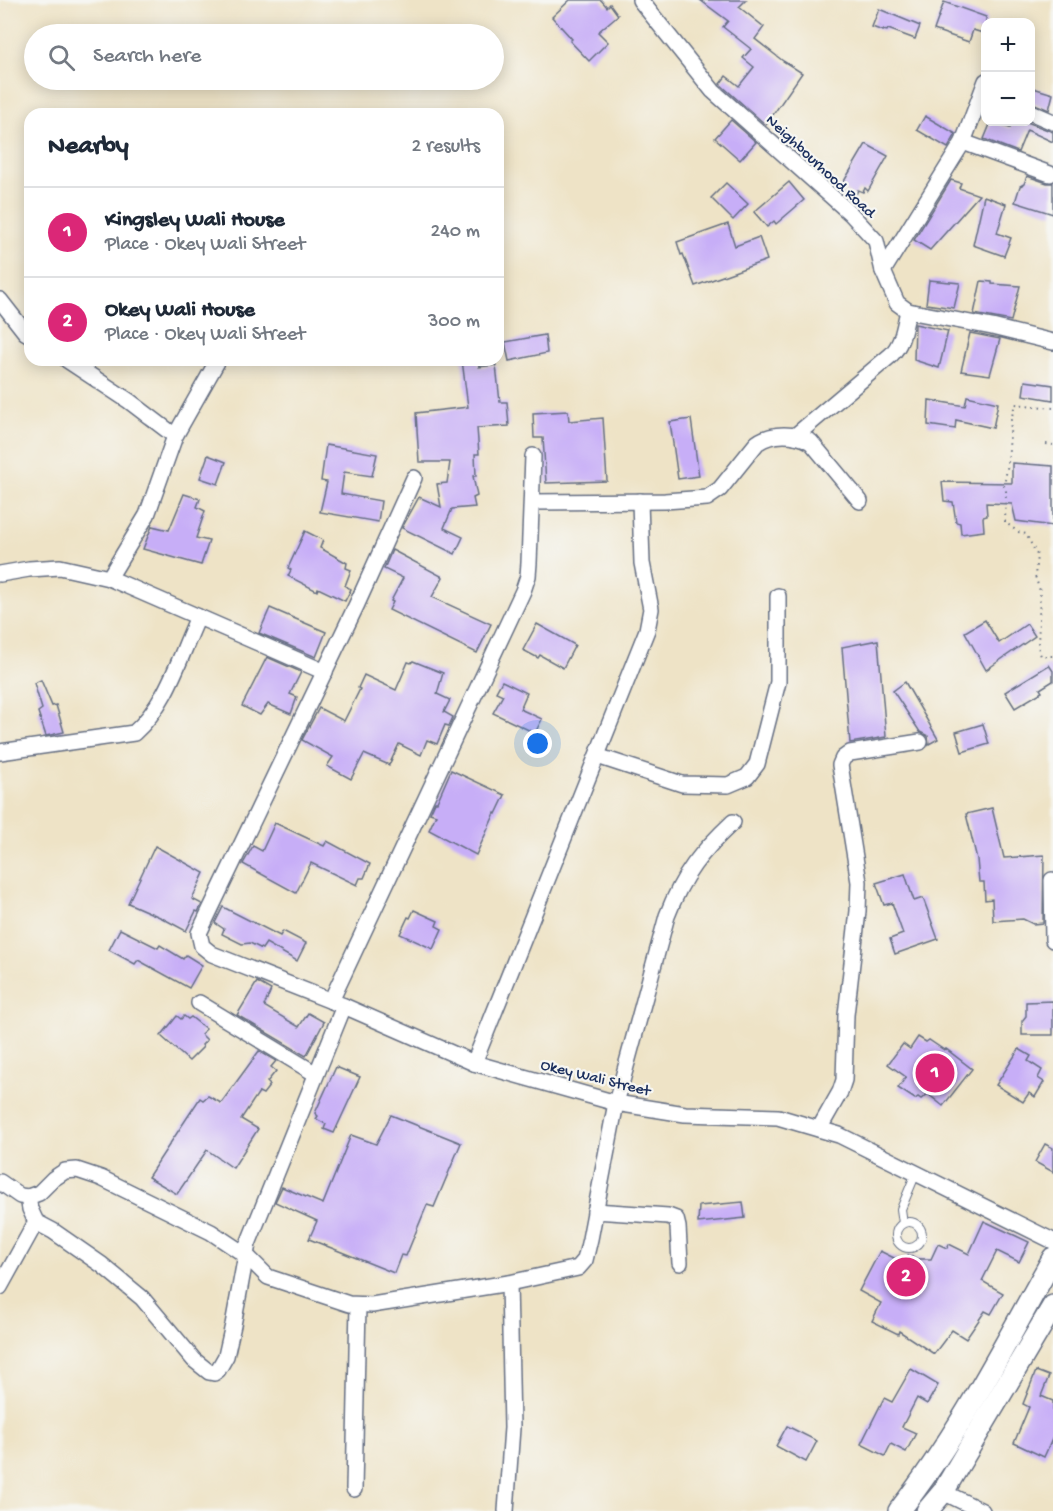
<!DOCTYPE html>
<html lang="en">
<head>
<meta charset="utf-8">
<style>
	:root { --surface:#fff; --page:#f6f6f7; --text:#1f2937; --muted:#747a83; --line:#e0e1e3; --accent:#db2777 }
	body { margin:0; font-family:"Gochi Hand",sans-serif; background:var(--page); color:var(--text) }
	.controls { position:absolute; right:18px; top:18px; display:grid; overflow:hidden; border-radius:12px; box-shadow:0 3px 15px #0003 }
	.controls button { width:54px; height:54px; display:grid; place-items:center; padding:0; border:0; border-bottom:2px solid var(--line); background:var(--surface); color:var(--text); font:30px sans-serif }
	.you { position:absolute; left:538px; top:744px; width:21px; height:21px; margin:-15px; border:4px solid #fff; border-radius:50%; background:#1a73e8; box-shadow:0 0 0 9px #1a73e833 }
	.badge { display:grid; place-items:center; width:39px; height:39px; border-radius:50%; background:var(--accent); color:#fff; font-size:20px; font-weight:700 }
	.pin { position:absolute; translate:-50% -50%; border:3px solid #fff; box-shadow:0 2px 6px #0006 }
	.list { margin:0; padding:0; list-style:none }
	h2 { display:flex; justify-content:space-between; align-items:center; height:78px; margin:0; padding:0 24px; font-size:26px }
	h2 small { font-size:20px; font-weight:400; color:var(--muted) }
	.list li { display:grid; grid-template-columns:39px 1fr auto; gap:18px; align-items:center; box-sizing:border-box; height:90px; padding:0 24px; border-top:2px solid var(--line) }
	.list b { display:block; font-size:22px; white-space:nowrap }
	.list p { margin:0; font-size:20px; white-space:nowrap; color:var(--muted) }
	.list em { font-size:20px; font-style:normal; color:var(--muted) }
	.icon { flex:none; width:33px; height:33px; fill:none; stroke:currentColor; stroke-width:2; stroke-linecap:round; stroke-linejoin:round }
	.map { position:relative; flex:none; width:1053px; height:1511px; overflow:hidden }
	.search { position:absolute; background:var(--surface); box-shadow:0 3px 15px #0003; left:24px; top:24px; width:480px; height:66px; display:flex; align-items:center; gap:15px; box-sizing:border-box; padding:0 21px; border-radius:33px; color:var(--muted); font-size:22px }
	.panel { position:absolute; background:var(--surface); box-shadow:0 3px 15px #0003; left:24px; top:108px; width:480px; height:258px; border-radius:18px }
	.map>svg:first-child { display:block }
	.building { fill:#c7aef7 }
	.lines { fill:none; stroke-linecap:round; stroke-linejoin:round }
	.lane-casing { stroke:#656e82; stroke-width:10 }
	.street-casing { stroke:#656e82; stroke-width:18 }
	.secondary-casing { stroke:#656e82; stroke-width:24 }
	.path { stroke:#656e82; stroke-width:2; stroke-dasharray:1.5 4.5; stroke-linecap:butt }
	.lane { stroke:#fff; stroke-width:8 }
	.street { stroke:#fff; stroke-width:15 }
	.secondary { stroke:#fff; stroke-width:21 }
	.labels { text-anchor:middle; stroke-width:4.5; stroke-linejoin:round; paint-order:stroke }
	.street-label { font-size:16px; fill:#1b2f5e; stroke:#f6f6f2 }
</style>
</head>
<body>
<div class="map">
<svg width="1053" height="1511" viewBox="0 0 1053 1511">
	<rect width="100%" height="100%" fill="#f6f6f2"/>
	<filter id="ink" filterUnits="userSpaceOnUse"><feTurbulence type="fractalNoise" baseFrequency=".0167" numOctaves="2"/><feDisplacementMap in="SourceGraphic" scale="12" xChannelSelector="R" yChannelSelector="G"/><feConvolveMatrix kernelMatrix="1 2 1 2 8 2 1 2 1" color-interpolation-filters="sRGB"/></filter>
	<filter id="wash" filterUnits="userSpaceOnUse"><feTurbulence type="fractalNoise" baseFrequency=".008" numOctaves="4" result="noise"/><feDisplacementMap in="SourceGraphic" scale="24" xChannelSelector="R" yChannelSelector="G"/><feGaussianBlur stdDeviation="1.35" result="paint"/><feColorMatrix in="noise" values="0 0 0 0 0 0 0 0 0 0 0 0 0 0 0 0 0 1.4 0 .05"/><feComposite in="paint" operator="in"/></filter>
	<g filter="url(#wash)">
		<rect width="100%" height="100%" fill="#eee3c6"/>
		<g id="blocks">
			<g class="building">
				<path d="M570,0H601L607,7L610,4L618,15L598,32L608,42L589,61L570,41L572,39L552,17Z"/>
				<path d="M700,0H746L739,7L764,27L755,39L783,61L802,73L766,125L720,84L726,76L739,86L754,67L743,58L751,49L723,27L728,21Z"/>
				<path d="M944,2L986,17V34L973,30L969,42L934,30Z"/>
				<path d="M879,9L920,26L915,39L888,29L887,31L883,30V31L872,27Z"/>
				<path d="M1030,87L1053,94L1049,110L1030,102Z"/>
				<path d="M925,116L956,134L948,148L917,130Z"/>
				<path d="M731,120L756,142L740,160L715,138Z"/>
				<path d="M991,122L1010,128L1012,124L1007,122H1027L1053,132V142L1027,130L1018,152L984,139Z"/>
				<path d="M866,144L888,156L868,191L865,188L863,192L858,190L855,196L840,188Z"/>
				<path d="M1027,176L1047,183H1053V214L1015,202L1020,186L1024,184Z"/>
				<path d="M951,180L961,183L959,188L979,195L930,250L914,240Z"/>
				<path d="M789,182L804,200L776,224L774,221L767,227L754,212Z"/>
				<path d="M726,183L748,204L733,220L711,198Z"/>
				<path d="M984,196L1006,204L997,233L1011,238L1004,256L973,245Z"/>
				<path d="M728,224L735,246L759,237L767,260L695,286L683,254L681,255L677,242Z"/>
				<path d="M929,280L960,283L954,308L926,304Z"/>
				<path d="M981,281L992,282V284L1020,286L1011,321L974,314Z"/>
				<path d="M915,324L948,331L939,368L914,360Z"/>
				<path d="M970,333L1000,339L990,375L961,371Z"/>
				<path d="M545,335L547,353L509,361L505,342Z"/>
				<path d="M462,360H478L479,367L496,365L500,402H507L509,426L477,428L479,454H475L476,476H473L477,496L473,498L475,507L452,509L444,528L463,537L455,554L402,528L419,497L441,507L437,484L447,483L450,462H419L416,413L468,407Z"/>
				<path d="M1025,381L1053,385V400L1023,395Z"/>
				<path d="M967,396L998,403L993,428L956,420L955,429L928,425L929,400L965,406Z"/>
				<path d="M568,411L569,421L603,418L607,481L546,483L543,438H534L533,413Z"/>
				<path d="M691,419L699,476L678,479L670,422Z"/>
				<path d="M326,445L377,454L372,476L344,472L341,494L381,501L378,522L320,512L327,482L321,481Z"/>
				<path d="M208,455L226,462L218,484L200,478Z"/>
				<path d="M1012,463L1053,466V526L1016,521L1012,504L986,503L987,516L983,517L984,531L961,534L960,523L956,522L953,502L944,501L942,482L1012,483Z"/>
				<path d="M184,494L200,499L197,507L205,511L196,538L209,541L201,565L143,549L152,526L169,530Z"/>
				<path d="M305,531L323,540L320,548L347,563L346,568L351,570L345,586L351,589L345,601L318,588L317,591L288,576L291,570L288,568Z"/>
				<path d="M392,550L443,577L432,597L491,624L477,653L389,610L393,602L391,601L403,578L384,569Z"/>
				<path d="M270,608L326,632L316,657L259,633Z"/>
				<path d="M985,620L999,643L1027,624L1035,636L986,670L965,632Z"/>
				<path d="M537,624L575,645L563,668L540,655L538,658L523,650Z"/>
				<path d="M878,640L886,737L850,743L842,647Z"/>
				<path d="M267,657L301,672L290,694L297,697L291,714L268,704L260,715L242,706Z"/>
				<path d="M413,661L443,673L437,694L450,700L444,712L453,717L449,726L445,725L437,744L427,740L421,755L399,744L389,765L364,754L351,779L327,766L333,757L302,740L319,708L344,721L360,689L358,688L364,675L396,690L408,662L411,663Z"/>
				<path d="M1049,665L1053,671V681L1040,689L1042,692L1015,708L1005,692Z"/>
				<path d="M41,680L52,706L56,705L64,732L46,736L38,712L42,709L34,683Z"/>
				<path d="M502,681L527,693L520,709L542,719L535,733L493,713L503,695L496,692Z"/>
				<path d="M905,682L938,739L929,744L928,736L920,732L893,691Z"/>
				<path d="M983,724L989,744L962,752L956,732Z"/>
				<path d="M451,770L505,795L496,814L495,813L476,855L429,830L436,815L430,813L435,802H437Z"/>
				<path d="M992,808L1004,858L1044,855L1043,923L1033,924L1023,919L993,921L992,899L985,900L984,882H979L977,859L966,814Z"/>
				<path d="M275,823L324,846L327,841L370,864L364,878H360L357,885L311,863L296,893L243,864L253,846L262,851Z"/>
				<path d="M155,846L204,873L192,899L202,904L198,912L196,911L186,931L162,918L128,903Z"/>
				<path d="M905,874L914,901L923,898L938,939L895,954L890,939L903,934L892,903L884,905L876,883Z"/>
				<path d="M223,907L280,936L283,931L306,943L297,961L266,943L262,949L250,943L242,944L222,934L224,929L215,923Z"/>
				<path d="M414,910L438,921L436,926L442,929L433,949L400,934L408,917L410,918Z"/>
				<path d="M120,929L158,948L160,945L183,959L186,955L202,965L189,988L138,960L135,964L109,950Z"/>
				<path d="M257,982L271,990L264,1006L299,1027L308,1013L324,1022L306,1056L237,1015Z"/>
				<path d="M1053,1001V1035H1022V1021L1026,1016V1002Z"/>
				<path d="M177,1016L181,1019L184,1016L188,1019L191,1017L206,1029L201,1034L207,1040L202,1045L203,1047L189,1061L161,1036Z"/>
				<path d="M918,1037L926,1042L929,1040L944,1050L946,1049L972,1069L943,1106L928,1094L921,1099L918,1097L915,1099L898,1088L906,1077L888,1064L903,1044L910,1049Z"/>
				<path d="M1019,1049L1031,1056L1028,1061L1042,1070L1038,1078L1044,1082L1035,1097L1029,1093L1023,1102L996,1085Z"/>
				<path d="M259,1051L276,1061L271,1067L276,1071L267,1082L270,1085L263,1094L259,1092L241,1119L258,1129L233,1168L207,1150L177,1194L148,1177L200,1098L203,1100L208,1096L221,1103Z"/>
				<path d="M336,1067L360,1077L334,1133L324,1129L326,1124L316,1119L318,1116L315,1113Z"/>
				<path d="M391,1115L461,1143L434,1207L427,1205L406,1256L401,1255L394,1273L309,1239L317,1221L275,1202L282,1187L323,1204L351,1135L376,1144Z"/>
				<path d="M1045,1144L1053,1148V1172L1035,1162Z"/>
				<path d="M743,1202L745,1218L698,1223L699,1206Z"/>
				<path d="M984,1221L1029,1242L1019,1262L997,1251L982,1281L1003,1293L991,1314L985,1311L966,1339L952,1330L934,1354L899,1331L898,1334L872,1321L881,1303L859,1291L880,1251L904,1263L908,1255L916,1259H931L938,1244L947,1248L949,1244L969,1254Z"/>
				<path d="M911,1369L938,1385L927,1404L917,1398L902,1427L916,1433L906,1452L891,1444L885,1456L861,1444L884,1398L892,1402Z"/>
				<path d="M1036,1371L1049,1376L1041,1396L1053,1401V1437L1044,1457L1014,1443L1029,1407L1023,1404Z"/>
				<path d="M787,1426L817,1441L806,1462L776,1446Z"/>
			</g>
		</g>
	</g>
	<g filter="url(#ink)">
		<use href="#blocks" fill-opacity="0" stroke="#656e82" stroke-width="1.5"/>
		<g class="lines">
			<defs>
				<g id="lane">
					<circle cx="909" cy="1235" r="13"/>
					<path d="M903,1223L901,1209L916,1173"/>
				</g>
				<g id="street">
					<path d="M640,0L713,91L850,213L876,241L883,271L897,303L908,311L992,327L1053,342"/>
					<path d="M1030,112L1053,122"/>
					<path d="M963,142L1050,174"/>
					<path d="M883,271L963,142L986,81"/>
					<path d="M0,300L25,332L30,335"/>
					<path d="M67,360L129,401L175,436"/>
					<path d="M795,436L891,355C903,343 904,327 908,311"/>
					<path d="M414,478L357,604L199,933L202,946L212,954L344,1006L474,1063L616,1103L685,1114L778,1117L839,1135L1053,1241"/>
					<path d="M532,502L665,501L707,498L720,489L757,443C772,432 796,433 811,442L860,501"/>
					<path d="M0,574L29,569L60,567L109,578L325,672"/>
					<path d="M109,578L147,515L175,436L218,360"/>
					<path d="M0,752L134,733C167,704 180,656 198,617"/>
					<path d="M597,756L682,784L728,785L747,777L757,764L778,682V596"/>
					<path d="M1052,880L1053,940"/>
					<path d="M331,1001L523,591L528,576L529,563L533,456"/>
					<path d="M199,1003L316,1074"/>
					<path d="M474,1063L647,630L651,609L642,563L640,501"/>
					<path d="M819,1129L840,1092L844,1080L846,1015L858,911L859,882L840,765L843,758L850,753L920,742"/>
					<path d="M0,1182L20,1196L28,1197L39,1193L53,1179L65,1171L77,1170L101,1178L211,1232L247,1256L268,1277L349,1304L372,1305L509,1283L578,1268L585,1260L590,1239L616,1103L667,916C683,874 701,852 733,822"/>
					<path d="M28,1197L30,1209L36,1222L53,1231L102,1265L142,1298L194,1360L209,1372L214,1373L218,1370L226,1356L233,1325L248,1244L344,1006"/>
					<path d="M595,1211L668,1216L676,1219L678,1227L680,1263"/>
					<path d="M0,1287L36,1222"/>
					<path d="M354,1489L358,1305"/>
					<path d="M943,1492L982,1511"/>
					<path d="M506,1511L512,1428L509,1283"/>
				</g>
				<g id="secondary">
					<path d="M899,1511C960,1433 1005,1344 1053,1258"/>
					<path d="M927,1511L943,1492L1053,1306"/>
				</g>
			</defs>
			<use href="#lane" class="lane-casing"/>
			<use href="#street" class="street-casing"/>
			<use href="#secondary" class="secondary-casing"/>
			<g class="path">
				<path d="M1053,408L1015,404L1011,420L1008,463L1004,486L1006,491L1005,522L1018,532L1026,534L1037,555L1035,576L1040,591L1038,647L1041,656H1053"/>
				<path d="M1046,444L1053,445"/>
			</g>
			<use href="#lane" class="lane"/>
			<use href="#street" class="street"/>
			<use href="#secondary" class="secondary"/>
		</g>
	</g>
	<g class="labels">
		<g class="street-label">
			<text transform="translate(822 165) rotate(43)" y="6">Neighbourhood Road</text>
			<text transform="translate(596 1076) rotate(14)" y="6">Okey Wali Street</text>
		</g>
	</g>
</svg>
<div class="controls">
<button>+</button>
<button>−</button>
</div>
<div class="you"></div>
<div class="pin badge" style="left:935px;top:1073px">1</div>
<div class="pin badge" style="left:906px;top:1277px">2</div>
<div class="search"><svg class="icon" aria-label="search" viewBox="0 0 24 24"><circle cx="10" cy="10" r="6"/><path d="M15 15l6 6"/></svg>Search here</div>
<section class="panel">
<h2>Nearby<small>2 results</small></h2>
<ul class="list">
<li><span class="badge">1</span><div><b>Kingsley Wali House</b><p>Place · Okey Wali Street</p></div><em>240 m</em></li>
<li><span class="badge">2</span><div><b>Okey Wali House</b><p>Place · Okey Wali Street</p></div><em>300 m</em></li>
</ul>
</section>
</div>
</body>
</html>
